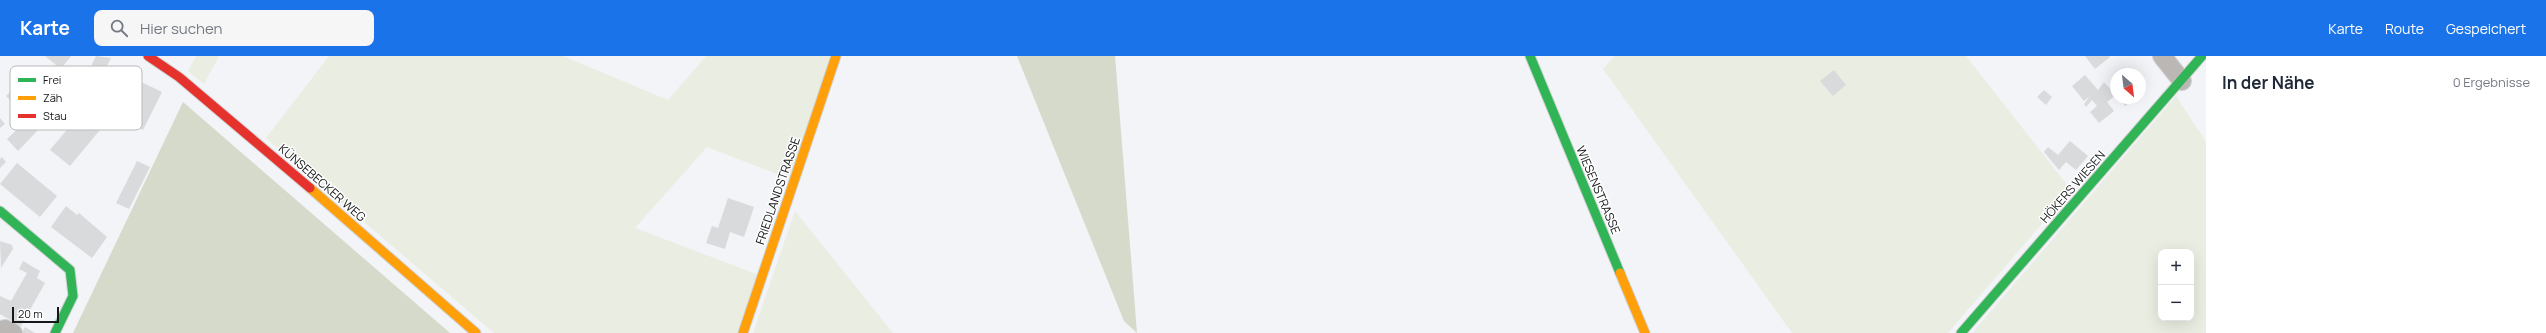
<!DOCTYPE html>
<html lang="de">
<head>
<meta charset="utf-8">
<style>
	:root { --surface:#fff; --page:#f6f6f7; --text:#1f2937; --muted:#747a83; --line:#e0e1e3; --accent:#1a73e8 }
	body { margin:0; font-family:Manrope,sans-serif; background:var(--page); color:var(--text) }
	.controls { position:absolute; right:12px; bottom:12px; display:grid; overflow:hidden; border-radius:8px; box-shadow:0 4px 16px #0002 }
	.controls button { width:36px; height:36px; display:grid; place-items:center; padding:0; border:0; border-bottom:1px solid var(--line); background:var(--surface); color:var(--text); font:20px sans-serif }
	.compass { position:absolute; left:2110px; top:12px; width:36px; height:36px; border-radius:50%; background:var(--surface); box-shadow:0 4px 16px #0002; rotate:152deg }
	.scale { position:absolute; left:12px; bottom:10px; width:47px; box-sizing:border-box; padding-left:4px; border:2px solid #161719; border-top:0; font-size:11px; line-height:14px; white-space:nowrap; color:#161719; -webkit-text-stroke:3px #fff; paint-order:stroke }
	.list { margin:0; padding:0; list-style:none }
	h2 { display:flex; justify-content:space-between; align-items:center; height:52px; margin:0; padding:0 16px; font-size:17px }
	h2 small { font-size:13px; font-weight:400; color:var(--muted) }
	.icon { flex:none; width:22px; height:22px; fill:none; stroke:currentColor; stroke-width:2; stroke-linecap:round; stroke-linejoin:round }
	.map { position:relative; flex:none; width:2206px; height:277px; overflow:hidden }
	header { display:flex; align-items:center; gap:24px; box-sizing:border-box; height:56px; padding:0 20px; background:var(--accent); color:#fff }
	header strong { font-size:19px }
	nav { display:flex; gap:22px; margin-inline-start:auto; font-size:14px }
	.search { width:280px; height:36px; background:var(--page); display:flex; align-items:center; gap:10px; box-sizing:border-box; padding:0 14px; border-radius:8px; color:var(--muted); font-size:15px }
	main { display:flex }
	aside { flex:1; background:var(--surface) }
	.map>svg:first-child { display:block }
	.green { fill:#eaede2; fill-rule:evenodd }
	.forest { fill:#d5daca }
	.building { fill:#d8dadc }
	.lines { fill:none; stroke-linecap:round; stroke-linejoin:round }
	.street-casing { stroke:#d0d1d3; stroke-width:20 }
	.fast-casing { stroke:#d0d1d3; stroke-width:11 }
	.slow-casing { stroke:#d0d1d3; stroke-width:11 }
	.jam-casing { stroke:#d0d1d3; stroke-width:11 }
	.street { stroke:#bab7b5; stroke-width:18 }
	.fast { stroke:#30b455; stroke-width:9 }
	.slow { stroke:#ff9f0a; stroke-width:9 }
	.jam { stroke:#e5322d; stroke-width:9 }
	.labels { text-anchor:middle; stroke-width:3; stroke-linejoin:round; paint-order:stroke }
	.street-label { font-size:12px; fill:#161719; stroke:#fff }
	.key { fill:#fff; stroke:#b9b9ba; stroke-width:1 }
	.key-label { font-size:11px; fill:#161719 }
</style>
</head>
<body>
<header>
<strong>Karte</strong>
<div class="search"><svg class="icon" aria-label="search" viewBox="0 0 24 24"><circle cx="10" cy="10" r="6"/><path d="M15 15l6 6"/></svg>Hier suchen</div>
<nav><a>Karte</a><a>Route</a><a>Gespeichert</a></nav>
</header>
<main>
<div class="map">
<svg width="2206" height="277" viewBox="0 0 2206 277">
	<rect width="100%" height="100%" fill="#f2f4f7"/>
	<g class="green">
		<path d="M196,0H219L204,28L188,15Z"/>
		<path d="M329,0H563L668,44L706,0H834L790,123L707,91L635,172L759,219L739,277H494L266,82Z"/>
		<path d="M1615,0H1966L2071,134L1948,277H1792L1603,13Z"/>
		<path d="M2176,40L2206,86V277H1972ZM2161,196H2191V262H2161Z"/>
		<path d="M795,155L893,277H753Z"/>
	</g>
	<g class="forest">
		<path d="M1017,0H1115L1137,277L1124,265Z"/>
		<path d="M183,46L450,277H73Z"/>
	</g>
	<g class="building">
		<path d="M45,0H71L61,13Z"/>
		<path d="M96,0L111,2L90,44L78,38Z"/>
		<path d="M2085,0H2109L2110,1L2095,13Z"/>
		<path d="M1834,14L1846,29L1833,40L1820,25Z"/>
		<path d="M2130,15H2132L2135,18H2126Z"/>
		<path d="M31,16L45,30L20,54L6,40Z"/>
		<path d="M2085,19L2098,34L2104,26L2109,32L2116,26V39L2107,46L2114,55L2099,67L2090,56L2097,50L2092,44L2086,51L2084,48L2090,40L2084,45L2072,30Z"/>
		<path d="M137,24L162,36L143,74L118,62L123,53L121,52Z"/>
		<path d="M2044,34L2052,41L2046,49L2037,41Z"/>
		<path d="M2119,42H2135L2125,50Z"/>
		<path d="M85,52L104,69L70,110L50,94Z"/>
		<path d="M0,62L5,68L0,72Z"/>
		<path d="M29,62L39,73L18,95L7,83Z"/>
		<path d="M2070,85L2088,100L2076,114L2066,106L2059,114L2044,96L2048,91L2058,99Z"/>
		<path d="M2,101L6,106L0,112V103Z"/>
		<path d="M137,105L150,111L129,153L116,147Z"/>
		<path d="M17,107L57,140L40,161L0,128Z"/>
		<path d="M728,142L754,151L744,181L730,176L725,193L706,187L712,170L718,172Z"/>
		<path d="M66,150L77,159L79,157L107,181L92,202L51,171Z"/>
		<path d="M0,185L12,189L13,193L1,212Z"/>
		<path d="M23,205L40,215L37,222L45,227L21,270L0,258V240L11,245L27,217L19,213Z"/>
		<path d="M25,271L35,277H22Z"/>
	</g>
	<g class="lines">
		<defs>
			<g id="street">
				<path d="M2162,0L2182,25"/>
				<path d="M3,277L5,273L13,277"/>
			</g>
			<g id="fast">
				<path d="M1530,0L1620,217"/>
				<path d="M0,155L70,214L73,240L55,277"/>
				<path d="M1961,277L2202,0"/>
			</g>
			<g id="slow">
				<path d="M310,132L476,277"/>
				<path d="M1620,217L1645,277"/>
				<path d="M743,277L836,0"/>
			</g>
			<path id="jam" d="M148,0L179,21L310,132"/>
		</defs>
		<use href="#street" class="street-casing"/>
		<use href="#fast" class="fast-casing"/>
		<use href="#slow" class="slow-casing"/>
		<use href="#jam" class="jam-casing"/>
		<use href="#street" class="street"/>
		<use href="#fast" class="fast"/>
		<use href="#slow" class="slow"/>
		<use href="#jam" class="jam"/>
	</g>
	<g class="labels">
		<g class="street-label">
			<text transform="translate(322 127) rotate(41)" y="4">KÜNSEBECKER WEG</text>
			<text transform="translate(2073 131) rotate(-49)" y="4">HÖKERS WIESEN</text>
			<text transform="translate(1598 134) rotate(67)" y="4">WIESENSTRASSE</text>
			<text transform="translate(778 135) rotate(-71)" y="4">FRIEDLANDSTRASSE</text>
		</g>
	</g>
	<rect x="10" y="10" width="132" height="64" rx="6" class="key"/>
	<rect x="18" y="22" width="18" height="4" fill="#30b455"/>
	<rect x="18" y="40" width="18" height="4" fill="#ff9f0a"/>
	<rect x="18" y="58" width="18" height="4" fill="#e5322d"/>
	<g class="key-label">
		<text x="43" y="28">Frei</text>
		<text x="43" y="46">Zäh</text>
		<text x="43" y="64">Stau</text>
	</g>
</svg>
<div class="controls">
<button>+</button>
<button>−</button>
</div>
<svg class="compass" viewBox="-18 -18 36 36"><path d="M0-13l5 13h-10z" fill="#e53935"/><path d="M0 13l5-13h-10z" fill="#747a83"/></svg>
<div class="scale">20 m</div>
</div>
<aside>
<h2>In der Nähe<small>0 Ergebnisse</small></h2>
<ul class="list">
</ul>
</aside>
</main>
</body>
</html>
